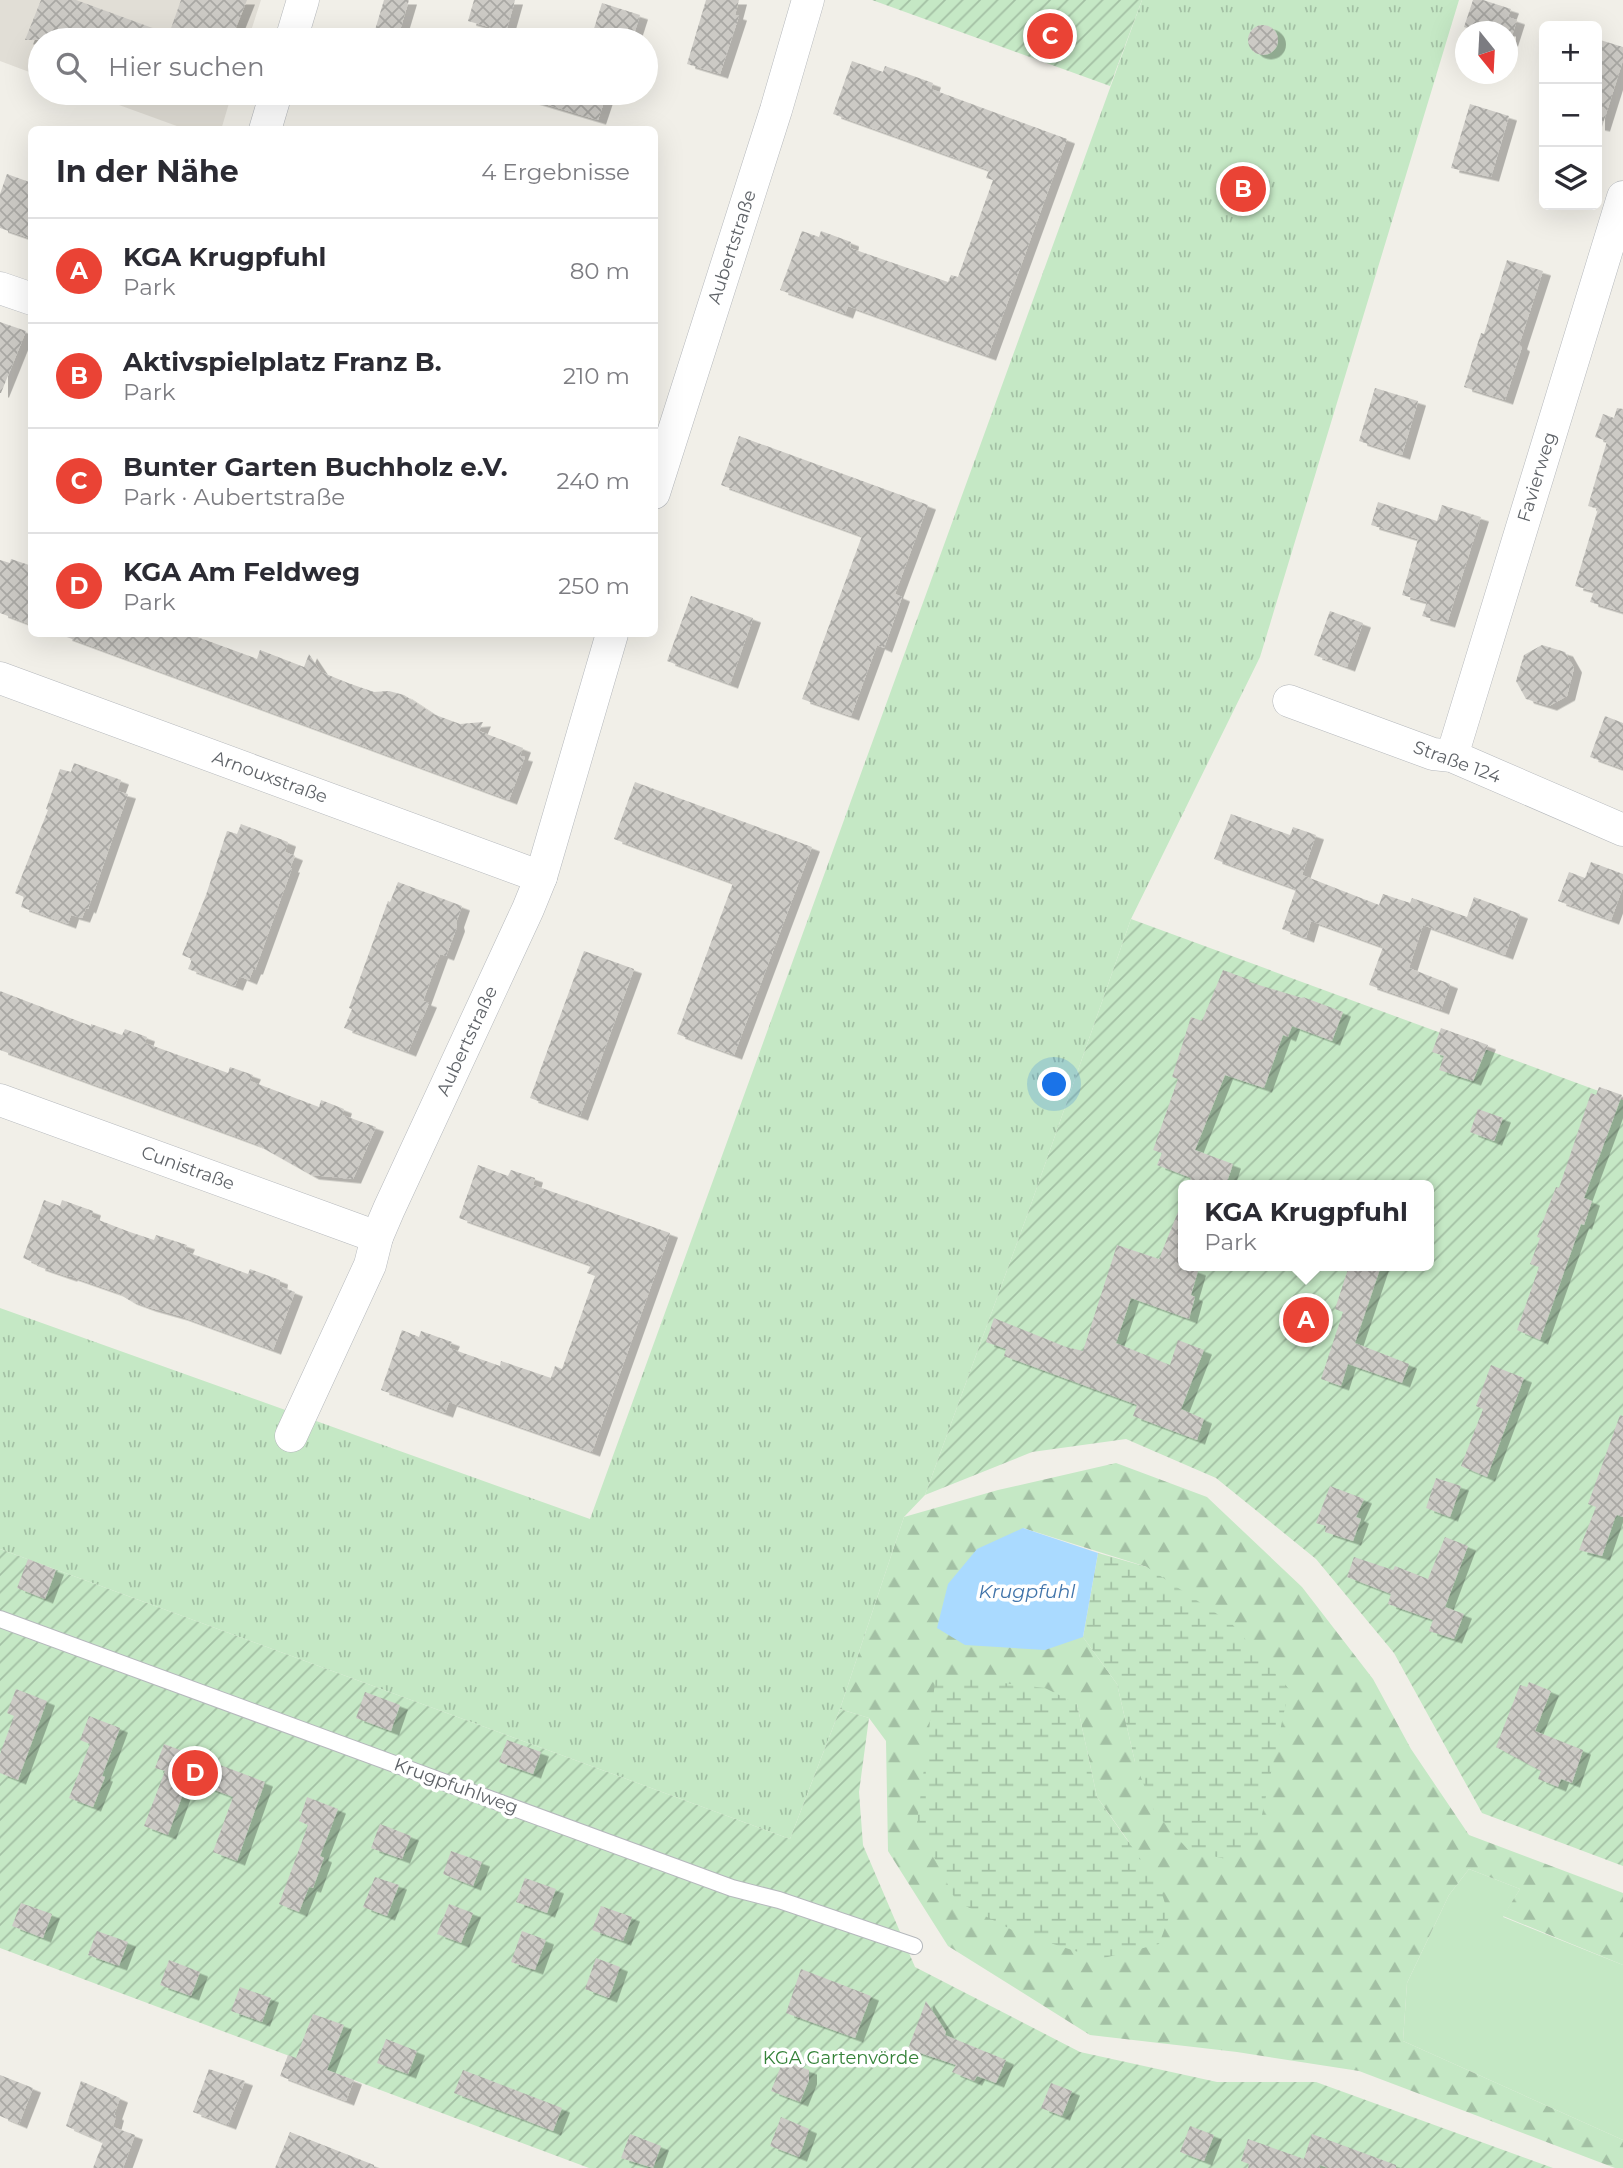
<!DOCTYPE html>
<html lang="de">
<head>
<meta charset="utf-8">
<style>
	:root { --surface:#fff; --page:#f2f2f3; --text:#2b2b33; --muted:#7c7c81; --line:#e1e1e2; --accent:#ea4335 }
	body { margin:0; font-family:Montserrat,sans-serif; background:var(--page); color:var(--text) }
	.controls { position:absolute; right:21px; top:21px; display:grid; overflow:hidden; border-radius:10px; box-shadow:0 7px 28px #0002 }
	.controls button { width:63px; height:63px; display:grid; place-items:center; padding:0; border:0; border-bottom:2px solid var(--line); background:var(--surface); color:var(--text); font:35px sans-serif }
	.compass { position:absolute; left:1455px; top:21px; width:63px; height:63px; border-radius:50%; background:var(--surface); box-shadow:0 7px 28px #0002; rotate:162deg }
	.you { position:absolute; left:1055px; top:1085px; width:24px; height:24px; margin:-18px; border:5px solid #fff; border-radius:50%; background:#1a73e8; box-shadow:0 0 0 10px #1a73e833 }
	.badge { display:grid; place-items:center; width:46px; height:46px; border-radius:50%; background:var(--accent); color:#fff; font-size:23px; font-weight:700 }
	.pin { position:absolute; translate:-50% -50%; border:4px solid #fff; box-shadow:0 2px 7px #0006 }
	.popup { position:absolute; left:1178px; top:1180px; width:256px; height:91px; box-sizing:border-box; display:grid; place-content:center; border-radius:10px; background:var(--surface); filter:drop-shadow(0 2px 5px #0005); font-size:23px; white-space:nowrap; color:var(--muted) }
	.popup b { font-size:26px; color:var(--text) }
	.popup::after { content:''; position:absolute; left:50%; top:100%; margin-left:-14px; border:14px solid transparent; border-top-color:var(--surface) }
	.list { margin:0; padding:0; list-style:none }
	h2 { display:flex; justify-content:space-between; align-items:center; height:91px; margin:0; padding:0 28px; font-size:30px }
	h2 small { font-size:23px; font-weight:400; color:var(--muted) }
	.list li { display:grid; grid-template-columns:46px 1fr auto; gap:21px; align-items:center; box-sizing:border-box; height:105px; padding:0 28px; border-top:2px solid var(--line) }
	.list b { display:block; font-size:26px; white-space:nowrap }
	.list p { margin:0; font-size:23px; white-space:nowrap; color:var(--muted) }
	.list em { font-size:23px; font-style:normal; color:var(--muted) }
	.icon { flex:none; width:38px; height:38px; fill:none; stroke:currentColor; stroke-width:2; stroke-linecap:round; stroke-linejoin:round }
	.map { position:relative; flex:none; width:1623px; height:2168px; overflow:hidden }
	.search { position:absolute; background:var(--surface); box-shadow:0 7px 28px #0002; left:28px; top:28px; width:630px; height:77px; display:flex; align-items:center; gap:18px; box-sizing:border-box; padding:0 24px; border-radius:38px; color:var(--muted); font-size:26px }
	.panel { position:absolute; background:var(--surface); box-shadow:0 7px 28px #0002; left:28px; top:126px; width:630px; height:511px; border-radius:10px }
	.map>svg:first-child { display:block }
	.education { fill:#e1ded6 }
	.grass { fill:#c5e8c5 }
	.forest { fill:url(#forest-firs); fill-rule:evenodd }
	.wetland { fill:url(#wetland-marsh) }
	.park { fill:url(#park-tufts) }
	.garden { fill:url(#garden-furrows); fill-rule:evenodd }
	.water { fill:#aadaff }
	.building { fill:url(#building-cross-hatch); filter:url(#shadow) }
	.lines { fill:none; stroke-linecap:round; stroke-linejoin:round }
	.service-casing { stroke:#b5b8bc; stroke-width:18 }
	.minor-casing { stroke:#b5b8bc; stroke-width:33 }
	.service { stroke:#fff; stroke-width:16 }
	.minor { stroke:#fff; stroke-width:32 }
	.labels { text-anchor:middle; stroke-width:7; stroke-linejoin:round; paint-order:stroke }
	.street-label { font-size:18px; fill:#5f6368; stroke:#fff }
	.park-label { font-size:18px; fill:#348238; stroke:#fff }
	.water-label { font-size:19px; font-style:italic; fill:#4174aa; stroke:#fff }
</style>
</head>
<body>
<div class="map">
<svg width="1623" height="2168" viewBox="0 0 1623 2168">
	<defs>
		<pattern id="forest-firs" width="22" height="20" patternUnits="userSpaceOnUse" patternTransform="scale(1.75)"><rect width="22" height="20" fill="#c5e8c5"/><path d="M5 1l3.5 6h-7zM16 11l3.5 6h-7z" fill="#a3c0a4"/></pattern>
		<pattern id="wetland-marsh" width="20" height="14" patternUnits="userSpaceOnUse" patternTransform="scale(1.75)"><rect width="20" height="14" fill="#c5e8c5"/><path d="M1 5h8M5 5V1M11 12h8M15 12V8" fill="none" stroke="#a3c0a4"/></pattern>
		<pattern id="park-tufts" width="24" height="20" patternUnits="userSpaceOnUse" patternTransform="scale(1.75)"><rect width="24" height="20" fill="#c5e8c5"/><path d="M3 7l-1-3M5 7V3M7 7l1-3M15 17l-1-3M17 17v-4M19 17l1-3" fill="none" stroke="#a3c0a4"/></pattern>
		<pattern id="garden-furrows" width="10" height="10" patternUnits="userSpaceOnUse" patternTransform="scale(1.75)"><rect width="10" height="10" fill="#c5e8c5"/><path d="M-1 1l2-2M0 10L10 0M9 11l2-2" fill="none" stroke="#a3c0a4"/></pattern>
		<pattern id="building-cross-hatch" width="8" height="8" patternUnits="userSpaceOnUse" patternTransform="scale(1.75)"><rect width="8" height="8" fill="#cccac5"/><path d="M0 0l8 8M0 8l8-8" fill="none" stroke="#a9a8a4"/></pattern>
		<filter id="shadow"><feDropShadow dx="8" dy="4.5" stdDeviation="0" flood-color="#0004"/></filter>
	</defs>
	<rect width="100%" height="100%" fill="#f1efe8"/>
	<g class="education">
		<path d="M0,0H261L248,40H40V76L0,61Z"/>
		<path d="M86,93H232L221,130L185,129Z"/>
	</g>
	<path class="grass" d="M1469,1869L1520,1889L1503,1917L1623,1965V2140L1403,2041L1407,1983L1449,1895Z"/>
	<path class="forest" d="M1116,1463L1207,1497L1302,1587L1373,1679L1411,1749L1469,1835L1623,1893V1965L1503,1916L1520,1889L1469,1869L1449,1895L1407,1983L1403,2041L1623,2140V2168H1615L1359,2071L1237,2052L1090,2035L948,1946L888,1851L886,1741L869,1718L840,1709L904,1517L998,1490ZM1023,1528L1147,1567L1135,1762L1117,1684L1083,1637ZM936,1676L1077,1704L1097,1797L1129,1842Z"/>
	<g class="wetland">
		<path d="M1098,1553L1147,1567L1232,1624L1289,1689L1257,1838L1231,1860L1189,1851L1154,1811L1135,1762L1117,1684L1083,1637Z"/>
		<path d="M936,1675L1045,1688L1077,1704L1097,1797L1160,1887L1169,1917L1159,1944L1100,1959L1016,1932L956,1901L917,1823Z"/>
	</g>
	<path class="park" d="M1142,0H1459L1260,657L1131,919L1029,1210L925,1495L904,1517L840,1709L790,1839L0,1549V1308L590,1519Z"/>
	<g class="garden">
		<path d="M872,0H1142L1110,86Z"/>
		<path d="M1131,919L1623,1100V1866L1482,1813L1394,1653L1316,1559L1216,1478L1126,1439L1032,1452L925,1495L1029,1210ZM1184,1185H1428V1266H1184Z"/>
		<path d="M0,1549L790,1839L840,1709L869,1718L859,1792L863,1845L915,1967L1080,2052L1217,2082H1316L1553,2168H589L0,1948Z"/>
	</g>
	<path class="water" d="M1023,1528L1098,1553L1083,1637L1045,1650L965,1645L937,1628L948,1584L977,1549Z"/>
	<g class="building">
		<path d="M41,0H76L169,34L181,0H247L231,40H25Z"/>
		<path d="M384,0H409L397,40H372Z"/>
		<path d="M474,0H515L506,32L468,21Z"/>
		<path d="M706,0H739L735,15L739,16L720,74L687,64Z"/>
		<path d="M1473,0H1483L1511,9L1508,17L1517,20L1510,42L1508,41V32H1479L1464,27Z"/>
		<path d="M602,3L640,15L632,40H610L592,35Z"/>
		<circle cx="1263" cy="40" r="15"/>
		<path d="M1597,39L1623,47V60L1602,127L1597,126Z"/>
		<path d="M852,61L883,72L885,66L933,83L931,89L1067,139L988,356L848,306L845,314L780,290L802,231L819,237L821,231L851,242L850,248L948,282L951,275L958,277L993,180L986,178L989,170L833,114Z"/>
		<path d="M529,93H607L598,120L528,99Z"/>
		<path d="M1470,104L1509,116L1491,177L1451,168Z"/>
		<path d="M7,174L32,183V239L0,228V194Z"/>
		<path d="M1507,260L1543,271L1519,345L1522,347L1505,400L1464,387L1481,333L1484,334Z"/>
		<path d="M0,322L26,331L1,393H0Z"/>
		<path d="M1375,388L1418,401L1402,455L1359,441Z"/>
		<path d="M1617,408L1623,409V612L1590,602L1594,591L1575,586L1598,509L1588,506L1607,441L1595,437L1603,414L1614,418Z"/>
		<path d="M739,436L928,505L895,594L902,597L894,620L884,648L877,645L851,716L802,699L862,536L721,485Z"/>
		<path d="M1378,502L1437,521L1442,505L1481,517L1447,623L1422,616L1427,602L1402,595L1418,539L1371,525Z"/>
		<path d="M11,559L32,566V625L0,613V560L10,563Z"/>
		<path d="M691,596L753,618L730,684L667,661Z"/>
		<path d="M1330,611L1363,623L1347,667L1314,655Z"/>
		<path d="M65,634H189L252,657L257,659L260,650L304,667L309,654L321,672L348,683L374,692L389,691L404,695L433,714L460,724L483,722L479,731L523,748L520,756L525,757L509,800L64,636Z"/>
		<path d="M1542,645L1565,652L1574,668L1567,696L1549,706L1526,699L1516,681L1524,655Z"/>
		<path d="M1605,716L1623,723V769L1590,757Z"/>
		<path d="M74,763L121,780L117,791L128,794L88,909L86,908L82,918L71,915L68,924L21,907L24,897L15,893L48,810L46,809L60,769L71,772Z"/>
		<path d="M635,782L812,847L734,1055L677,1034L733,883L614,839Z"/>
		<path d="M1231,814L1290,835L1293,827L1316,835L1302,875L1379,905L1383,894L1410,903L1412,898L1467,917L1474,897L1520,914L1505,955L1423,925L1409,968L1450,984L1441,1010L1369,985L1383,947L1311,921L1306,938L1282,929L1296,889L1214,859Z"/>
		<path d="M241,824L288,842L285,852L295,856L290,868H292L255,970H253L249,980L239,976L235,986L188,969L192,959L182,955L206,895L227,831L237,834Z"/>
		<path d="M1591,862L1623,874V887L1611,920L1558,901L1569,872L1585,878Z"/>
		<path d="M398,882L462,906L456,923L457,927L446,956L440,954L423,1001L429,1003L408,1052L344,1028L352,1009L349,1008L388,901L390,902Z"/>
		<path d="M584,951L634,969L580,1116L530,1098Z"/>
		<path d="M1223,970L1250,980L1249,982L1302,998L1303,997L1343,1012L1332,1041L1292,1026L1288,1037L1283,1035L1264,1088L1225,1075L1195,1150L1233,1164L1226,1185H1188L1191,1178L1157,1165L1162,1153L1153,1150L1178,1079L1172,1077L1191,1017L1202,1021Z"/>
		<path d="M0,991L91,1026V1024L122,1035L125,1029L147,1037L145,1043L228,1073L230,1067L253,1075L250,1081L319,1107L321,1100L344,1109L342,1115L376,1127L353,1179L311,1175L256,1144L0,1050Z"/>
		<path d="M1441,1028L1488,1045L1473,1081L1439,1070L1444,1056L1432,1052Z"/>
		<path d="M1599,1087L1622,1095L1584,1198L1592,1201L1584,1225L1581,1224L1540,1340L1517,1330L1539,1267L1530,1264L1540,1238L1537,1237L1556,1187L1559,1188L1591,1093L1596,1095Z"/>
		<path d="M1478,1109L1503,1118L1494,1141L1470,1132Z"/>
		<path d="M478,1165L508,1176L511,1170L535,1178L533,1185L670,1233L592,1452L449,1402L445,1413L381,1390L402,1330L419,1337L421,1331L452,1342L449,1348L500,1366L501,1361L551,1378L555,1366L562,1369L595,1276L587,1273L591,1265L459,1218Z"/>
		<path d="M44,1200L60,1206L62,1200L93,1211L91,1217L127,1231L154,1240L156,1235L187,1245L184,1251L248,1274L250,1269L280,1280L279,1286L295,1292L273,1350L180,1316L148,1307L129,1300L116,1292L70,1276L69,1277L37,1266L38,1264L23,1258Z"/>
		<path d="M1182,1202H1184V1266L1198,1271L1191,1295L1195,1297L1189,1319L1131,1298L1116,1343L1170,1365L1178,1340L1204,1350L1181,1409L1204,1419L1197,1440L1133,1416L1137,1405L1004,1356L1006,1349L986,1342L994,1318L1066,1347L1083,1351L1117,1245L1159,1259Z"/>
		<path d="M1349,1266H1381L1355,1343L1409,1364L1402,1383L1348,1364L1341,1386L1321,1379L1343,1312L1335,1309Z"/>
		<path d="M1491,1365L1524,1378L1487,1477L1461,1466L1483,1409L1476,1406Z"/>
		<path d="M1620,1415L1623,1416V1517L1617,1515L1615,1518L1602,1556L1579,1550L1596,1507L1588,1504Z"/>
		<path d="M1436,1478L1461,1486L1450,1517L1426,1508Z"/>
		<path d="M1330,1486L1364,1499L1356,1517L1361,1519L1353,1541L1325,1532L1326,1526L1316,1523Z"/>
		<path d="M1445,1537L1468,1546L1445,1607L1464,1614L1454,1639L1429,1631L1433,1620L1388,1604L1391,1594L1347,1577L1354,1557L1393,1570L1395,1566L1428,1579Z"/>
		<path d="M28,1559L56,1570L45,1599L17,1588Z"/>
		<path d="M1529,1682L1551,1691L1535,1731L1583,1750L1572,1783L1561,1779L1558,1787L1538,1779L1541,1771L1496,1747L1520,1685L1527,1687Z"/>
		<path d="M16,1689L47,1701L18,1780L0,1773V1754L14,1716L7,1713Z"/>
		<path d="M365,1692L400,1705L391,1731L356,1718Z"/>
		<path d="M89,1716L120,1728L102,1776L105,1777L93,1807L69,1798L90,1744L80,1740Z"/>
		<path d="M507,1740L541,1752L533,1774L499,1762Z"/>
		<path d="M164,1744L265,1782L237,1861L213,1852L233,1797L188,1780L168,1835L144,1826L165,1771L155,1768Z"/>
		<path d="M307,1797L338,1809L320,1856L324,1858L313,1888L309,1887L299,1912L279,1904L308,1825L299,1821Z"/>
		<path d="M380,1824L411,1836L402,1859L371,1848Z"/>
		<path d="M451,1851L482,1862L473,1886L443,1874Z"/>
		<path d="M375,1877L399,1885L387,1916L363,1907Z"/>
		<path d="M525,1878L556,1889L547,1913L516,1902Z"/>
		<path d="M21,1903L52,1914L43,1938L12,1926Z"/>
		<path d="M449,1904L473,1913L461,1943L437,1934Z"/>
		<path d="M601,1906L632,1917L623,1941L592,1930Z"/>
		<path d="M97,1931L128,1942L119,1966L88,1955Z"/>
		<path d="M522,1931L546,1940L535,1970L511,1962Z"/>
		<path d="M596,1958L620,1967L609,1998L585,1989Z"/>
		<path d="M169,1960L200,1972L191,1996L160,1985Z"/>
		<path d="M801,1969L871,1996L855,2038L786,2013Z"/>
		<path d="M240,1987L271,1998L262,2022L231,2011Z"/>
		<path d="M926,2001L946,2032L945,2035L1006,2060L996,2083L977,2076L974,2081L952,2072L956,2065L908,2049Z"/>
		<path d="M313,2014L344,2025L327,2070L354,2080L346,2101L280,2076L288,2055L296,2058Z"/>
		<path d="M386,2039L417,2051L408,2074L377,2063Z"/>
		<path d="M783,2061L809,2070V2080L800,2102L771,2091Z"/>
		<path d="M209,2069L245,2081L228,2125L193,2112Z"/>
		<path d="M463,2070L562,2108L553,2131L454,2093Z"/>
		<path d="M0,2075L33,2088L19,2124L0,2116Z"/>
		<path d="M81,2081L120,2098L114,2115L116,2116L113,2127L135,2135L123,2168H93L103,2142L66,2126Z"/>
		<path d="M1051,2083L1072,2091L1062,2116L1041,2108Z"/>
		<path d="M781,2117L809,2129L799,2157L770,2146Z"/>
		<path d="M1190,2126L1214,2135L1204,2161L1180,2152Z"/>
		<path d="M290,2132L374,2165V2168H275Z"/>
		<path d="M630,2134L661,2146L653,2168L621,2158Z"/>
		<path d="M1312,2134L1396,2165V2168H1328L1320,2165V2168H1248L1249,2164L1241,2161L1248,2139L1304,2159Z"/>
	</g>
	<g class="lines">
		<defs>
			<path id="service" d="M0,1619L732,1888L779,1900L914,1946"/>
			<g id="minor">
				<path d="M291,40L303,0"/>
				<path d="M265,130L276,93"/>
				<path d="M0,288L32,299"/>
				<path d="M654,493L776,110L808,0"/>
				<path d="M0,678L541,877"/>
				<path d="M1289,701L1433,754L1452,756L1623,830"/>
				<path d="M1452,756L1623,197"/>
				<path d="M0,1100L377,1237"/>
				<path d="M291,1436L370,1265L377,1237L389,1209L528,909L541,877L612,634"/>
			</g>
		</defs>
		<use href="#service" class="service-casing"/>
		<use href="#minor" class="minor-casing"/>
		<use href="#service" class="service"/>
		<use href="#minor" class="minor"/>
	</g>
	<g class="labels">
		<g class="street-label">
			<text transform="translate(732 247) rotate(-72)" y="6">Aubertstraße</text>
			<text transform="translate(1537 477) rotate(-73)" y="6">Favierweg</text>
			<text transform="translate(1457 762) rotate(20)" y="6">Straße 124</text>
			<text transform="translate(270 777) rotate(20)" y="6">Arnouxstraße</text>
			<text transform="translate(467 1041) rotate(-65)" y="6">Aubertstraße</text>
			<text transform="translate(188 1168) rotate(20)" y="6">Cunistraße</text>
			<text transform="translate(456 1786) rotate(20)" y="6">Krugpfuhlweg</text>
		</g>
		<g class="park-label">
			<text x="841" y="2064">KGA Gartenvörde</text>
		</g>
		<g class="water-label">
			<text x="1027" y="1598">Krugpfuhl</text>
		</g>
	</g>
</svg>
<div class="controls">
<button>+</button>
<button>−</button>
<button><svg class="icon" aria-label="layers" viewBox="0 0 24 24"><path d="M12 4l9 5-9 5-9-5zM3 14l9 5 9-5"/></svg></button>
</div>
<svg class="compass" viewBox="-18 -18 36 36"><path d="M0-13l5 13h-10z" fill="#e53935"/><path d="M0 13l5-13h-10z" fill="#7c7c81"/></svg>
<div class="you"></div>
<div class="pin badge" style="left:1306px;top:1320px">A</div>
<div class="popup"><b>KGA Krugpfuhl</b>Park</div>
<div class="pin badge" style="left:1243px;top:189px">B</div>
<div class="pin badge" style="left:1050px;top:36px">C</div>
<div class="pin badge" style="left:195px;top:1773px">D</div>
<div class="search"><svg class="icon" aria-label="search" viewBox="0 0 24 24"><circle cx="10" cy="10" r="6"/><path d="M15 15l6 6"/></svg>Hier suchen</div>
<section class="panel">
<h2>In der Nähe<small>4 Ergebnisse</small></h2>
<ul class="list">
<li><span class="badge">A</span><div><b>KGA Krugpfuhl</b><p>Park</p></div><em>80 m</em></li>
<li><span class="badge">B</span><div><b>Aktivspielplatz Franz B.</b><p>Park</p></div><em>210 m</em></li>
<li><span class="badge">C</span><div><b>Bunter Garten Buchholz e.V.</b><p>Park · Aubertstraße</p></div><em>240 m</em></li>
<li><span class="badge">D</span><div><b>KGA Am Feldweg</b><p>Park</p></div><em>250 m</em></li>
</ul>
</section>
</div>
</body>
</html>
